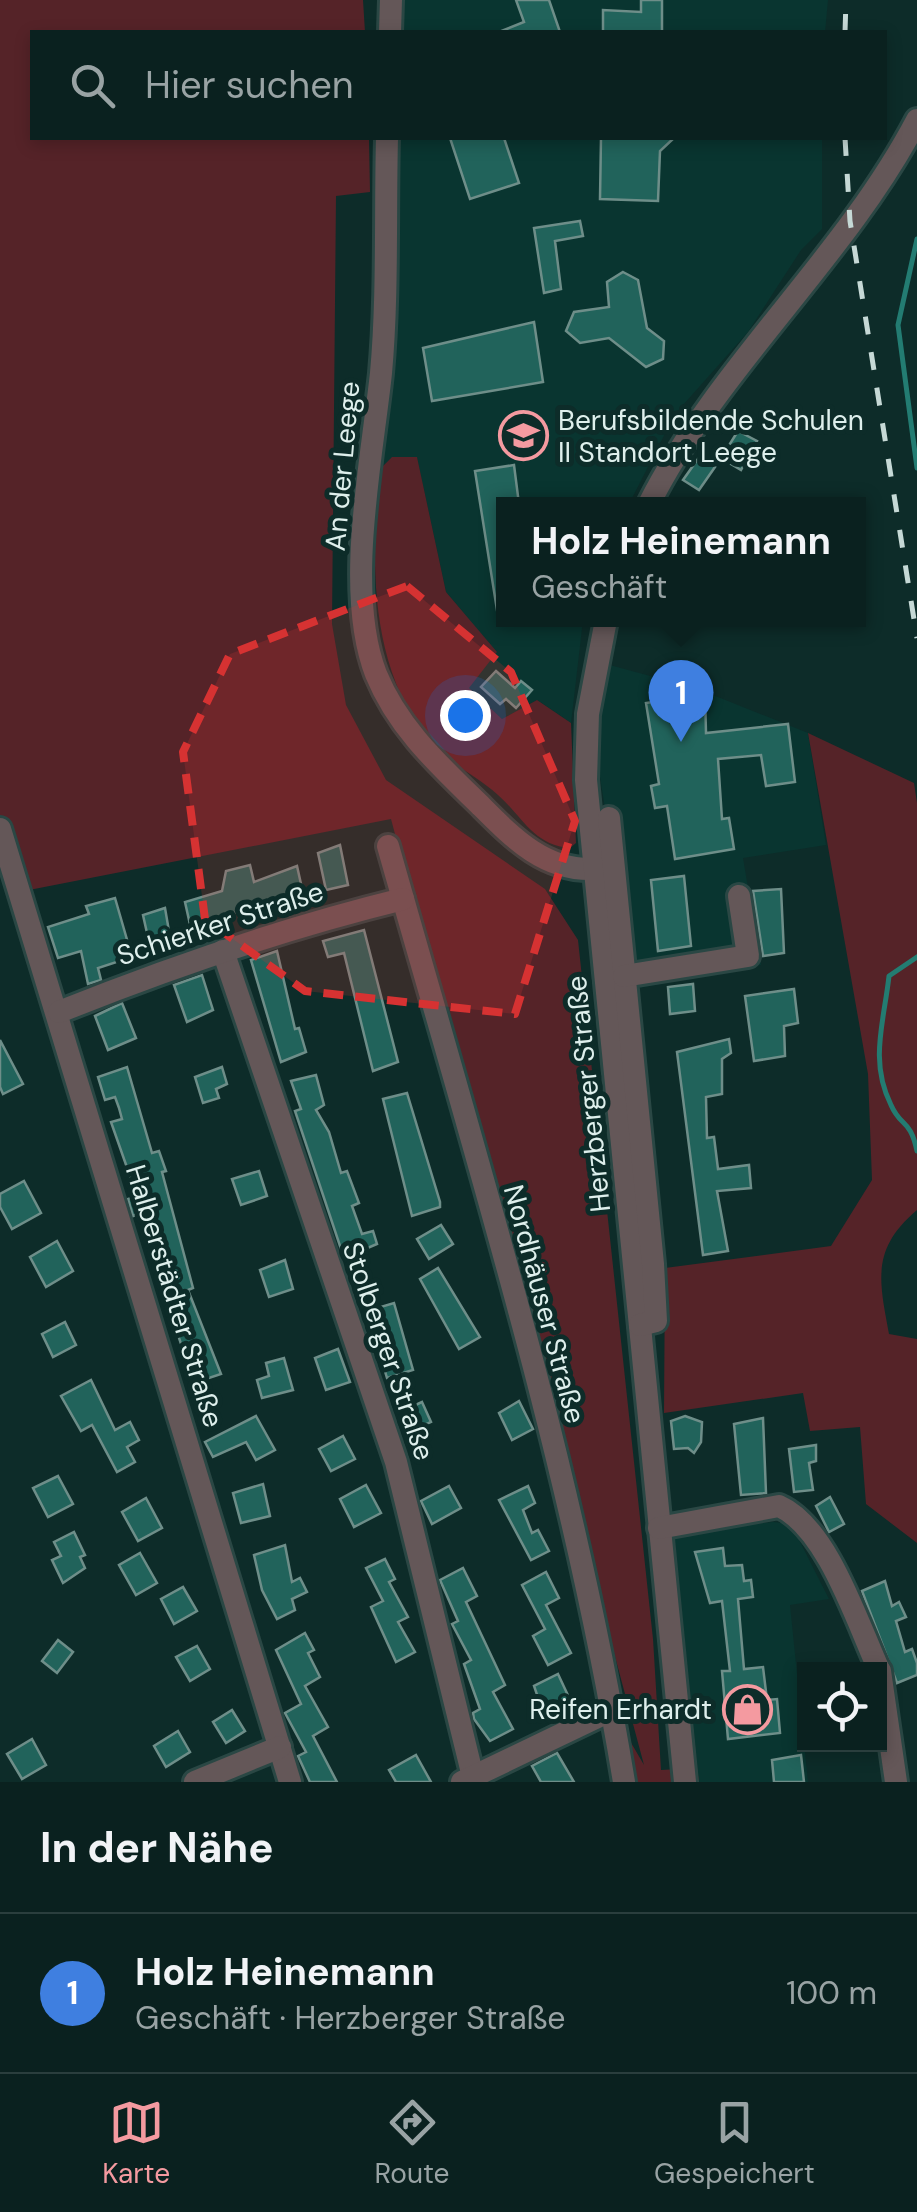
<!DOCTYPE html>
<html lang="de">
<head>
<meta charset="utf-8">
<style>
	:root { --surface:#0a211f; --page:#132928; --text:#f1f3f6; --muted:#99a3a4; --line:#2a3e3d; --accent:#f49aa0 }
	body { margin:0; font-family:"DM Sans",sans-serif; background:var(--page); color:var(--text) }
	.controls { position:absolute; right:30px; bottom:30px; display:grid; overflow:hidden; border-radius:0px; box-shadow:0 5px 15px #0003 }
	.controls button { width:90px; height:90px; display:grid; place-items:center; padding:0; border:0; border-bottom:2px solid var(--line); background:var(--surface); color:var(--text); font:50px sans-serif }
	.you { position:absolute; left:465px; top:715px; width:35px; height:35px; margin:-25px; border:8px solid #fff; border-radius:50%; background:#1a73e8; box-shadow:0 0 0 15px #1a73e833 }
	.badge { display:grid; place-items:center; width:65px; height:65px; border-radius:50%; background:var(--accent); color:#fff; font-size:32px; font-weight:700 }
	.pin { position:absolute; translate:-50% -82px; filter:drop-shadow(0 2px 5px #0008) }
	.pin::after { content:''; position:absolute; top:52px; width:35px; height:30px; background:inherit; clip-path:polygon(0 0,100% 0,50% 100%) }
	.popup { position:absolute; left:496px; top:497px; width:370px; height:130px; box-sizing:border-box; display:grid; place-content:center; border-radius:0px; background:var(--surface); filter:drop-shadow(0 2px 8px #0005); font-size:32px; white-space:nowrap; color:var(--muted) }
	.popup b { font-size:38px; color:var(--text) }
	.popup::after { content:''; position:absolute; left:50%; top:100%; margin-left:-20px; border:20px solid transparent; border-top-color:var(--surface) }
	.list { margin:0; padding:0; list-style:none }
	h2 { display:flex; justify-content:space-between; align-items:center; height:130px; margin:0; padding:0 40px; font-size:42px }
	h2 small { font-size:32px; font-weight:400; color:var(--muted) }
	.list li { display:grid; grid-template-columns:65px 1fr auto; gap:30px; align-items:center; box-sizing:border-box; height:160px; padding:0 40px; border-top:2px solid var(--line) }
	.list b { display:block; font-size:38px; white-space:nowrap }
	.list p { margin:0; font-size:32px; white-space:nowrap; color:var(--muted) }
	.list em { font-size:32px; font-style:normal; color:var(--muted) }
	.icon { flex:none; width:55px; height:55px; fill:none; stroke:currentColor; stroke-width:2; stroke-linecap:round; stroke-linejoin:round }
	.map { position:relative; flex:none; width:917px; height:1782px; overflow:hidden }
	.search { position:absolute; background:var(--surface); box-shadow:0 5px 15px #0003; left:30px; right:30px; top:30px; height:110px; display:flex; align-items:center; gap:25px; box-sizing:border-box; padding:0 35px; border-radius:0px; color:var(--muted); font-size:38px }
	.sheet { height:290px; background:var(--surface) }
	nav { display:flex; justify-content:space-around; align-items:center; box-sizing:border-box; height:140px; border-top:2px solid var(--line); background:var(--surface); font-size:28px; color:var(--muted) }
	nav a { display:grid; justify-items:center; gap:5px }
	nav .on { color:var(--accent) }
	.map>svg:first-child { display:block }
	.built { fill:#093530 }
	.green { fill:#552328 }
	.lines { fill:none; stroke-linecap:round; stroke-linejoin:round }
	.stream { stroke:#237c72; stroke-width:5 }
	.building { fill:#21635b; stroke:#6e8e89; stroke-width:2.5 }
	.minor-casing { stroke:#2a4744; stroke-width:28 }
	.minor { stroke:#645758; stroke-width:22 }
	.rail { stroke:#c6d9d6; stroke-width:5; stroke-dasharray:18 18; stroke-linecap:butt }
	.marked { fill:#d63232; fill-opacity:0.2; stroke:#d63232; stroke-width:8; stroke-dasharray:20 12; stroke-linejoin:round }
	.labels { text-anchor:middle; stroke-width:10; stroke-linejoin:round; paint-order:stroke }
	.poi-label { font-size:28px; fill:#deefec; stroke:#0d2c29; text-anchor:start }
	.street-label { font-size:28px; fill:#deefec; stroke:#0d2c29 }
</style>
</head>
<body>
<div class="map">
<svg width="917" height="1782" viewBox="0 0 917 1782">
	<rect width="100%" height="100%" fill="#0d2c29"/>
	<g class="built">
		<path d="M401,0H828L825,32H401Z"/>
		<path d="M400,138H822V229L801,250L748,332L675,414L629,504H503V620H583L571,723L537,700L502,719L468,688L496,652L446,592L417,458L378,471L398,275Z"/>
		<path d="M606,664L698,689L808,733L826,845L743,858L761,965L634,989L595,746Z"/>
		<path d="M773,1522L791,1524L829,1599L790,1605L808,1782H699L674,1534Z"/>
	</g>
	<g class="green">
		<path d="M0,0H363L365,32H32V138H369L370,192L336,196L332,624L346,705L386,780L545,889L578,940L653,1639L661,1770L697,1768L699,1782H624L612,1710L644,1765L391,819L24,891L0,827Z"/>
		<path d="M392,457H417L446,592L497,652L469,688L502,719L537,700L571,723L576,843L570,848C533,845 523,817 498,795C475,774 446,763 427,738C368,662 372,561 378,471Z"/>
		<path d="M808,733L914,783L917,803V1210C871,1249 879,1280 889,1334L917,1339V1543L866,1504L860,1427L810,1431L803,1393L664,1413L665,1268L831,1246L872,1180L868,1074Z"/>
	</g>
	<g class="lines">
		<g class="stream">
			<path d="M917,239L898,325L917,468"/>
			<path d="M917,957L889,976C884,1022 869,1061 891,1105C901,1128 910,1118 917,1151"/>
		</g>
	</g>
	<g class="building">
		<path d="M516,0H549L560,32H499L524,22Z"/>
		<path d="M641,0H662V32H603V10L641,12Z"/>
		<path d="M450,138H504L519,183L470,199Z"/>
		<path d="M601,138H674L660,151L658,201L600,199Z"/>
		<path d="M580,221L583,236L555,241L561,289L544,293L534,228Z"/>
		<path d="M623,272L638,280L647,328L664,341L663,359L646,367L609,338L580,343L566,331L574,312L609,307L607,282Z"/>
		<path d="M534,322L543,382L432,401L423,348Z"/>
		<path d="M738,431L757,441L741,470L721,458Z"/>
		<path d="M700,456L715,467L699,490L683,480Z"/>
		<path d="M514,465L519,504H504V609L497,610L475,471Z"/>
		<path d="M496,671L515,688L521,681L532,690L516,708L506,699L500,704L481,687Z"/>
		<path d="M705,694L706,733L788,724L795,782L766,786L761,755L718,759L722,819L729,818L734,849L675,859L667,806L655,808L651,786L659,784L646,703Z"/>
		<path d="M340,845L348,885L326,890L318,853Z"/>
		<path d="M250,865L254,882L297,866L305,902L241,916L239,911L191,929L185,902L222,891L226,871Z"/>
		<path d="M684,876L691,946L658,951L651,880Z"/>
		<path d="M781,889L784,953L763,956L753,891Z"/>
		<path d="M115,898L132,957L98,968L101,980L88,984L81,951L58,958L48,927L89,914L86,906Z"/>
		<path d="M165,908L170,937L149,942L143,915Z"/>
		<path d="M364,930L398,1062L373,1071L344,953L328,957L323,941Z"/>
		<path d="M277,951L295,1029L299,1028L306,1052L281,1062L251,960Z"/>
		<path d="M202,975L213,1010L187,1022L174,985Z"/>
		<path d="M693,984L695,1011L670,1014L668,987Z"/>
		<path d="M794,989L798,1023L784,1026L785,1056L754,1061L745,996Z"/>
		<path d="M122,1003L136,1038L108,1050L95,1016Z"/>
		<path d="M729,1039L731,1053L722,1059V1094L706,1097L707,1138L714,1137L718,1169L749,1165L751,1188L717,1191L728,1251L703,1255L677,1052Z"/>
		<path d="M0,1040L23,1084L3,1094L0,1087Z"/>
		<path d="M127,1067L152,1153L159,1151L166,1171L162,1172L193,1288L188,1290L221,1374L194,1383L157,1272L144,1212L133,1216L128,1199L137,1196L111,1122L122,1119L119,1108L115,1097L105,1100L98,1077Z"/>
		<path d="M222,1067L227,1084L216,1089L219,1098L203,1103L195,1077Z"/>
		<path d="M316,1075L324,1105L316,1110L329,1132L341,1173L347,1171L359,1203L352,1206L362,1234L373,1231L377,1244L344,1258L295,1111L301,1109L291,1081Z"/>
		<path d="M407,1093L440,1202V1207L412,1216L383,1099Z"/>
		<path d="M259,1171L267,1196L241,1205L232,1179Z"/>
		<path d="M24,1181L41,1213L12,1229L0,1207V1194Z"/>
		<path d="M441,1225L453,1244L429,1259L417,1239Z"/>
		<path d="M57,1241L73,1271L46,1287L30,1257Z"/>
		<path d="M285,1260L293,1289L269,1297L260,1270Z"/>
		<path d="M438,1268L480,1337L459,1349L420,1279Z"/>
		<path d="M394,1303L413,1370L387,1378L367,1311Z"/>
		<path d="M65,1322L76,1345L53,1357L42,1334Z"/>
		<path d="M338,1349L350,1382L326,1390L315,1358Z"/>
		<path d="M284,1358L293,1390L262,1398L257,1380L269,1376L266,1363Z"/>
		<path d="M91,1380L115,1430L130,1422L139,1440L127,1447L135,1462L117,1472L92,1425L81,1431L61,1396Z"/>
		<path d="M519,1401L533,1429L512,1440L499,1413Z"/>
		<path d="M422,1402L431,1422L410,1432L400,1412Z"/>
		<path d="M256,1416L275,1450L256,1460L246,1442L213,1457L205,1442Z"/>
		<path d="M685,1416L702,1422L701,1442L694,1453L688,1448L674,1449L671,1421Z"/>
		<path d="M763,1418L766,1493L741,1495L734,1424Z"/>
		<path d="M343,1436L355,1459L331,1471L319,1449Z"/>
		<path d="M816,1445V1461L809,1463L813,1490L794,1492L789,1449Z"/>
		<path d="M58,1476L73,1504L48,1517L33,1488Z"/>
		<path d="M263,1484L270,1516L241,1523L233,1493Z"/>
		<path d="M366,1485L381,1513L354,1527L340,1499Z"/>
		<path d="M449,1486L461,1508L432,1524L421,1501Z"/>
		<path d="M528,1486L535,1503L523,1510L532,1533L538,1530L549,1551L531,1560L499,1500Z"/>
		<path d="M830,1497L844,1524L829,1532L816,1506Z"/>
		<path d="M146,1498L162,1528L138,1541L122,1512Z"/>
		<path d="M74,1532L85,1555L80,1557L85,1568L63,1583L52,1560L61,1556L54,1542Z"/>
		<path d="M285,1545L292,1582L300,1578L307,1592L292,1599L295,1610L277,1619L262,1590L254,1555Z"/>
		<path d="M723,1548L725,1566L742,1565L744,1581L751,1580L753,1597L738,1599L744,1669L763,1667L767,1700L777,1699L780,1733L728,1739L722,1671H730L722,1601L710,1603L695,1552Z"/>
		<path d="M140,1553L157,1583L136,1595L119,1565Z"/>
		<path d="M385,1559L395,1579L389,1582L408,1617L398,1622L415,1652L396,1662L371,1607L383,1601L366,1568Z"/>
		<path d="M463,1568L477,1596L466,1602L505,1685L493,1692L513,1729L490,1741L474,1719L473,1713L480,1709L464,1664L471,1660L452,1624L458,1621L440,1580Z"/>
		<path d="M546,1572L559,1598L546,1605L571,1653L548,1665L533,1636L545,1629L522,1585Z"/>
		<path d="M885,1581L892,1606L899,1602L906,1617L896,1621L905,1652L912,1649L917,1663V1675L897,1683L862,1591Z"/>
		<path d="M183,1587L197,1611L174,1624L161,1599Z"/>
		<path d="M305,1633L314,1650L308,1653L320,1677L305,1686L328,1727L313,1736L337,1782H310L298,1756L306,1752L285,1713L301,1704L276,1650Z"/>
		<path d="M58,1640L73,1652L57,1673L42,1661Z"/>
		<path d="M197,1646L210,1669L190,1681L176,1657Z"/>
		<path d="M558,1674L572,1704L545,1718L534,1686Z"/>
		<path d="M232,1710L245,1731L226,1743L213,1722Z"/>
		<path d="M178,1731L190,1752L166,1767L154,1746Z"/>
		<path d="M32,1739L46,1765L22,1779L7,1754Z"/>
		<path d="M557,1753L574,1782H541L532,1766Z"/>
		<path d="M416,1755L431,1782H396L389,1770Z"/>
		<path d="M801,1755L804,1782H774L772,1760Z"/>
	</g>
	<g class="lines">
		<defs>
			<g id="minor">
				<path d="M390,32L391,0"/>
				<path d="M387,138C385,215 388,296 381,373C372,459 344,592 376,674C398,728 439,765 479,804C512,837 544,871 594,869"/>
				<path d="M649,504C719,365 844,259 917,120"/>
				<path d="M606,620L588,714L586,780L685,1782"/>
				<path d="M609,818L653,1264L656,1321L640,1325"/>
				<path d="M0,829L290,1782"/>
				<path d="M388,846C475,1154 572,1465 624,1782"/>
				<path d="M223,951L396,1462L473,1777"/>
				<path d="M624,976L748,956L739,896"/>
				<path d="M59,1012C171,967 285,928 403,899"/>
				<path d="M659,1528L779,1506C827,1527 857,1622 879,1670"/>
				<path d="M880,1671L896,1782"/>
				<path d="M195,1782L280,1747"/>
				<path d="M462,1782L612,1710"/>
			</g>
		</defs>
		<use href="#minor" class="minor-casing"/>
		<use href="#minor" class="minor"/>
		<g class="rail">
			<path d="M845,32L846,0"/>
			<path d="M845,138L850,221L917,638"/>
		</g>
	</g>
	<path class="marked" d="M407,586L511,672L575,821L515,1014L305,991L205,919L183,752L230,654Z"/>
	<defs>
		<symbol id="school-ring" viewBox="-11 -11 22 22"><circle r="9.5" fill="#0d2c29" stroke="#f49aa0" stroke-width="1.5"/><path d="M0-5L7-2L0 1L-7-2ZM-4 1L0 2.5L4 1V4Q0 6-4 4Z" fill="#f49aa0"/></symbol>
		<symbol id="shop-ring" viewBox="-11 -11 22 22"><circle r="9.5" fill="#0d2c29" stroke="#f49aa0" stroke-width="1.5"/><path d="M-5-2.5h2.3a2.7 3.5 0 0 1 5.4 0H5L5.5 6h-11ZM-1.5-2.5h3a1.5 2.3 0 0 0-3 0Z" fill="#f49aa0"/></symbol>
	</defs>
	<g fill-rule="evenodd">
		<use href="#school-ring" x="496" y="408" width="55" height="55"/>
		<use href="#shop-ring" x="720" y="1682" width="55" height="55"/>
	</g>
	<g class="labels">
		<g class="poi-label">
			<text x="558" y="430">Berufsbildende Schulen<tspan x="558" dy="32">II Standort Leege</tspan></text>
			<text x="712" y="1719" text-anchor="end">Reifen Erhardt</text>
		</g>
		<g class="street-label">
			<text transform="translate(342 466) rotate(-85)" y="10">An der Leege</text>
			<text transform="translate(220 923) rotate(-18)" y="10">Schierker Straße</text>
			<text transform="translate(588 1094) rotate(-96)" y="10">Herzberger Straße</text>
			<text transform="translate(175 1296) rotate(73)" y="10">Halberstädter Straße</text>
			<text transform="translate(545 1304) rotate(75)" y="10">Nordhäuser Straße</text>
			<text transform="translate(389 1351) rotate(71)" y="10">Stolberger Straße</text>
		</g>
	</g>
</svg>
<div class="controls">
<button><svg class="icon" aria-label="locate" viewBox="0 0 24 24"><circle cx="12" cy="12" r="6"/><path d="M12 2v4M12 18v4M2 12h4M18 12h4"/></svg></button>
</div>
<div class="you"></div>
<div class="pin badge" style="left:681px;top:742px;background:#3f7fe0">1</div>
<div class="popup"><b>Holz Heinemann</b>Geschäft</div>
<div class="search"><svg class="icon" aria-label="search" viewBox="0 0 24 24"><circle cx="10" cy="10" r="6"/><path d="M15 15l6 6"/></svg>Hier suchen</div>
</div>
<section class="sheet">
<h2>In der Nähe<small></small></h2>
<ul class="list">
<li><span class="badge" style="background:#3f7fe0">1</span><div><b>Holz Heinemann</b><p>Geschäft · Herzberger Straße</p></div><em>100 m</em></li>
</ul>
</section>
<nav>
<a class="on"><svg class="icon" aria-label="map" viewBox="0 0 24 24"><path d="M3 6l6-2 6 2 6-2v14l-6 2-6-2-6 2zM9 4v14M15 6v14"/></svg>Karte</a>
<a><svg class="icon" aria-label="directions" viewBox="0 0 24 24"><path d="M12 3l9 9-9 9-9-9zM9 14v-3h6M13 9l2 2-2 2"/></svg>Route</a>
<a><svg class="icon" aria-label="saved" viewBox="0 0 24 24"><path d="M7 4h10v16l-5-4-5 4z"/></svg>Gespeichert</a>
</nav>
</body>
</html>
